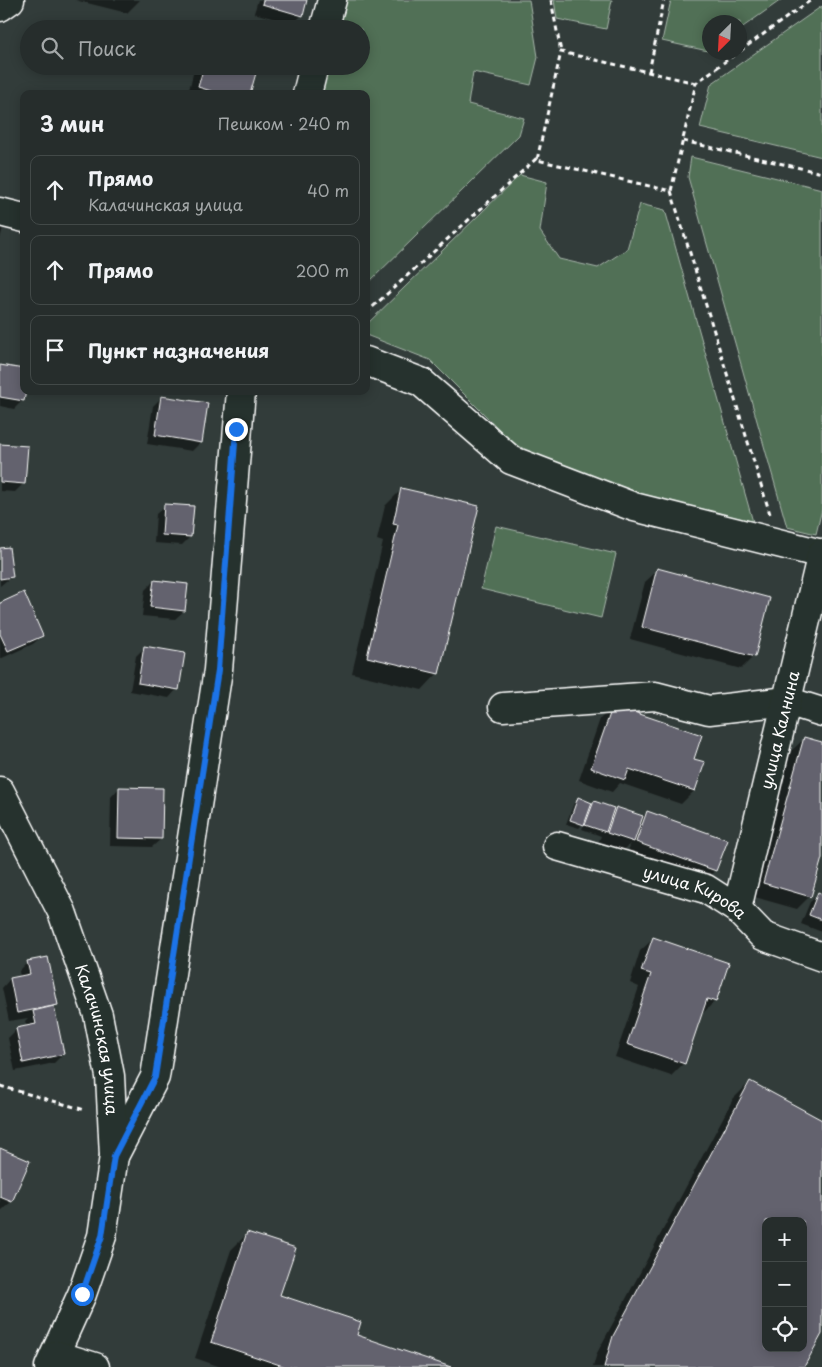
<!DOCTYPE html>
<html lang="ru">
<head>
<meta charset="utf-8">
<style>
	:root { --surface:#262d2c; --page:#323938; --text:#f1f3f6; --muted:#a4a8a9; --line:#424948 }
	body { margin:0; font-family:"Playpen Sans",sans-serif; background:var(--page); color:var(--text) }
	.controls { position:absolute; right:15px; bottom:15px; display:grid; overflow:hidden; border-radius:10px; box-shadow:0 2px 12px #0003 }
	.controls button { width:45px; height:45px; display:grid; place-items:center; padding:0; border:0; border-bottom:1px solid var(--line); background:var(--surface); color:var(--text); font:25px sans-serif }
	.compass { position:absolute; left:702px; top:15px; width:45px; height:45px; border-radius:50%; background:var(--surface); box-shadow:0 2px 12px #0003; rotate:204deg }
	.stop { position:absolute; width:15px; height:15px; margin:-11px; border:4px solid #1a73e8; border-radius:50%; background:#fff }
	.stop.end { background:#1a73e8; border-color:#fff; box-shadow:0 1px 5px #0008 }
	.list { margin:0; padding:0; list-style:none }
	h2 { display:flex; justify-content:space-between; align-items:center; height:65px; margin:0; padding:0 20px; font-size:21px }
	h2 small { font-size:16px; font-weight:400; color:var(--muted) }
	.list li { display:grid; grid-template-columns:32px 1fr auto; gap:15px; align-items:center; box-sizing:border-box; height:70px; margin:0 10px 10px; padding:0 10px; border:1px solid var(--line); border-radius:10px }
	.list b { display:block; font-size:19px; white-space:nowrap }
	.list p { margin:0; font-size:16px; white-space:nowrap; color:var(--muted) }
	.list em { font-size:16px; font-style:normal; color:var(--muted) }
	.icon { flex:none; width:28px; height:28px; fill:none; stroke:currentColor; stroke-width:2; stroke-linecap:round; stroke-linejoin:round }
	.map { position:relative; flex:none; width:822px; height:1367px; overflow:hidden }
	.search { position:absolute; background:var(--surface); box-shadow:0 2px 12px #0003; left:20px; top:20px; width:350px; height:55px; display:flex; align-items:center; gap:12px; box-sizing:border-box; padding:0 18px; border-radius:28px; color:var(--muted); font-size:19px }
	.panel { position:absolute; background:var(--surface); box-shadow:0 2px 12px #0003; left:20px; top:90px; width:350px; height:305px; border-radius:10px }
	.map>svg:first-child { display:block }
	.green { fill:#516f57; stroke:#a8b7ab }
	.shadow { fill:#0007; fill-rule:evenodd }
	.building { fill:#63626e; stroke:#fff; fill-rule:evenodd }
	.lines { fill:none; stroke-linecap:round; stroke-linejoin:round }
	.minor-casing { stroke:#fff; stroke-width:31 }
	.major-casing { stroke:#fff; stroke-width:31 }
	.path { stroke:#fff; stroke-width:3; stroke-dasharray:5 4; stroke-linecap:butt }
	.minor { stroke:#26332d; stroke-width:28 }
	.major { stroke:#26332d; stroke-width:28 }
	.route { stroke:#1a73e8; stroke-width:6 }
	.labels { text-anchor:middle; stroke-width:4; stroke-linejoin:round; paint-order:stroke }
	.street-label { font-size:16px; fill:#fff; stroke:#26332d }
</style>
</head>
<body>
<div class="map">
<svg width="822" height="1367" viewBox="0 0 822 1367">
	<rect width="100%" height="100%" fill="#323c3a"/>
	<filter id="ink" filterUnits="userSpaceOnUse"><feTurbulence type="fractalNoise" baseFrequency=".02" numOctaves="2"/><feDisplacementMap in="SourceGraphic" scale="10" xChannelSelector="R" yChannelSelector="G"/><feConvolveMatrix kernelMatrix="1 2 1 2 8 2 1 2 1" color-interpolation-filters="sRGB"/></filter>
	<g filter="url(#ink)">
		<g class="green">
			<path d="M344,0H529L538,57L531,85L473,72L468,104L524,118L519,135L366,285V94H318L325,66H361V29H336Z"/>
			<path d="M554,0H612L606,29L557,19Z"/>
			<path d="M671,0H781L740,29V22H710L708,51L662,41Z"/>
			<path d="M822,6V157L700,128L711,84Z"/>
			<path d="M691,157L822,189V509L816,534L787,527L688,177Z"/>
			<path d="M520,175L547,182L540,231L559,259L598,268L627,249L640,204L665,210L753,522L643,496L519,449L430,360L366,335V325Z"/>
			<path d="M496,526L616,554L601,618L481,589Z"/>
		</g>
		<g class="shadow">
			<path d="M75,0H140L127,13Z"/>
			<path d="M258,0H306L301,16L293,24L254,13Z"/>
			<path d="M195,66H256L249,94H188Z"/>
			<path d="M0,227L3,228L0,239Z"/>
			<path d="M0,366L23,400L14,409L0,406Z"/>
			<path d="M162,397L201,442L192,451L147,444L153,406Z"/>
			<path d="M0,446L24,483L15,492L0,491Z"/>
			<path d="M402,489L438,673L422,690L352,673L383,542L377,540L385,506Z"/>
			<path d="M165,506L190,537L182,545L154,543L156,514Z"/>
			<path d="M0,549L12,576L0,586Z"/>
			<path d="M658,570L754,656L741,669L630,639L645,582Z"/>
			<path d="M154,581L184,611L175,619L142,616L145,590Z"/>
			<path d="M0,604L42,636L33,644L0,659Z"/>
			<path d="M145,647L177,689L169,698L130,691L136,656Z"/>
			<path d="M613,706L692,759L703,763L694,791L681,804L620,783L612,792L579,780L600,719Z"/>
			<path d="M804,739L822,744V853L810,896L797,909L751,896L791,751Z"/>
			<path d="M119,788L161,839L152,847L110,846L111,797Z"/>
			<path d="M578,799L588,808L594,803L611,814L617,808L642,817L647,812L715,870L707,879L628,851L631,843L624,850L599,841L601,836L582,829L585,822L579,828L566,824L574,803Z"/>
			<path d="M819,894L822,895V932L801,924L810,902Z"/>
			<path d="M653,939L715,1001L702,1014L684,1063L671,1076L615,1057L639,987L630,983L640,951Z"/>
			<path d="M28,962L57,1004L53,1008L63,1054L54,1063L15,1071L8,1038L17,1029L27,1027L25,1021L28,1018L9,1021L2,988L10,979L20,977L19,971Z"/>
			<path d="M750,1082L822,1121V1332L803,1367H593L597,1353L733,1099ZM766,1221H803V1348H766Z"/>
			<path d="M0,1149L29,1162L11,1202L2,1210L0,1209Z"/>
			<path d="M248,1233L279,1296L355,1335L450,1367H221L195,1358L231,1250Z"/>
		</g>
		<g class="building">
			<path d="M263,0H307L303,16L262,4Z"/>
			<path d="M204,66H258L250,94H221L198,87Z"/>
			<path d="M0,365L24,369V391H26L24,401L0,397Z"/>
			<path d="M161,396L208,403L202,443L155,435Z"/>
			<path d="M0,444L28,446L25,484L0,482Z"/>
			<path d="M401,488L479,506L439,674L367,657L398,525L393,524Z"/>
			<path d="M164,504L194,506L191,537L162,535Z"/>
			<path d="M9,547L13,577L0,579V548Z"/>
			<path d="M657,568L770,598L755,657L642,627Z"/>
			<path d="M154,580L188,584L185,611L150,607Z"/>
			<path d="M24,592L43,636L8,651L0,634V603Z"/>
			<path d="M144,646L185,653L179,690L138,683Z"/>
			<path d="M613,705L702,735L694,759L705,762L695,791L629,769L625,780L591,768Z"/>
			<path d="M804,737L822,742V858L811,897L763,883Z"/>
			<path d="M119,787L163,788L162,839L118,838Z"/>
			<path d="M578,797L592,803L584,825L570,820Z"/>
			<path d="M594,801L614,808L606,832L585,825Z"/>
			<path d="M616,807L643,816L634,842L607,833Z"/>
			<path d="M647,811L728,840L716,871L636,842Z"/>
			<path d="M818,892L822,894V920L809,915Z"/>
			<path d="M653,937L729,963L716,1002L707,999L685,1064L627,1044L651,974L641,971Z"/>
			<path d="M48,957L58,1005L17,1013L10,978L30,974L27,961Z"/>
			<path d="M54,1006L64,1054L23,1063L16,1028L36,1024L33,1011Z"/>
			<path d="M750,1081L822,1120V1334L804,1367H604L613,1336ZM766,1221H803V1348H766Z"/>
			<path d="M0,1148L30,1161L12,1202L0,1197Z"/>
			<path d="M247,1232L296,1248L280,1295L361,1322L357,1335L451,1367H286L211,1342Z"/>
		</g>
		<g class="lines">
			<defs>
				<g id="minor">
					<path d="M0,7L10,0"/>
					<path d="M324,29L332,0"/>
					<path d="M307,94L314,66"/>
					<path d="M0,212L24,218"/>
					<path d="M366,361L421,382L511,460L634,507L822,554"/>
					<path d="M503,707L655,696L709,710L787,701L822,712"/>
					<path id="s1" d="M557,846L706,889L737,909L763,936L822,957"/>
					<path id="s2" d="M737,909L822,553"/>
					<path d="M114,1156L155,1077L218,670L241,391"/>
				</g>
				<g id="major">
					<path id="s3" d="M0,791L62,912L98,1015L110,1076L114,1156L102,1236L82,1294L49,1367"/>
					<path d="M56,1355L95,1367"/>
				</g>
			</defs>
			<use href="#minor" class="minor-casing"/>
			<use href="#major" class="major-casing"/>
			<g class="path">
				<path d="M551,0L561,52"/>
				<path d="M740,51L811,0"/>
				<path d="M649,72L664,0"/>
				<path d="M696,83L561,52L537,160L671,191L696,83L738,52"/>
				<path d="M683,141L822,173"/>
				<path d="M671,191L770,514"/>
				<path d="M366,313L538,157"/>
				<path d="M0,1086L85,1110"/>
			</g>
			<use href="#minor" class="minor"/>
			<use href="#major" class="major"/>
		</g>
	</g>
	<g class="lines" filter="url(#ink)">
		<path class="route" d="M82,1294L102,1236L114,1156L155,1077L218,670L236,429"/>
	</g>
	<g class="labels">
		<g class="street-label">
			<text dy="6" stroke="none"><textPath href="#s2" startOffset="184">улица Калнина</textPath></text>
			<text dy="6" stroke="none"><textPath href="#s1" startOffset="146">улица Кирова</textPath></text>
			<text dy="6" stroke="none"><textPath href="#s3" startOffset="269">Калачинская улица</textPath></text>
		</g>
	</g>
</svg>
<div class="controls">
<button>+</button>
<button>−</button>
<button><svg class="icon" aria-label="locate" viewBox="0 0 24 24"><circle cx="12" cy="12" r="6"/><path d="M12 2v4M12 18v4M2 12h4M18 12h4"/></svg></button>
</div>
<svg class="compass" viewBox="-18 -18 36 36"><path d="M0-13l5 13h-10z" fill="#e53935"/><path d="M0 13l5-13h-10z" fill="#a4a8a9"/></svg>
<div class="stop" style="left:82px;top:1294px"></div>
<div class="stop end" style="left:236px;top:429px"></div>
<div class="search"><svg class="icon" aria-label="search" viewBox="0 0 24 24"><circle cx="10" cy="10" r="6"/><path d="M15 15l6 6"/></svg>Поиск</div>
<section class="panel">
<h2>3 мин<small>Пешком · 240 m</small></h2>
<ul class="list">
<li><svg class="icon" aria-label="ahead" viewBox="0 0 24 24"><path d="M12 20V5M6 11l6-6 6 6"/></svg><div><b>Прямо</b><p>Калачинская улица</p></div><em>40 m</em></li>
<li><svg class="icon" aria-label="ahead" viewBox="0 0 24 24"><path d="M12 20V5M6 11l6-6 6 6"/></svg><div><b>Прямо</b></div><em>200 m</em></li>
<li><svg class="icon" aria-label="arrive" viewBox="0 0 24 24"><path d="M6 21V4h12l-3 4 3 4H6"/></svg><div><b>Пункт назначения</b></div></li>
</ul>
</section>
</div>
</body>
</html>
